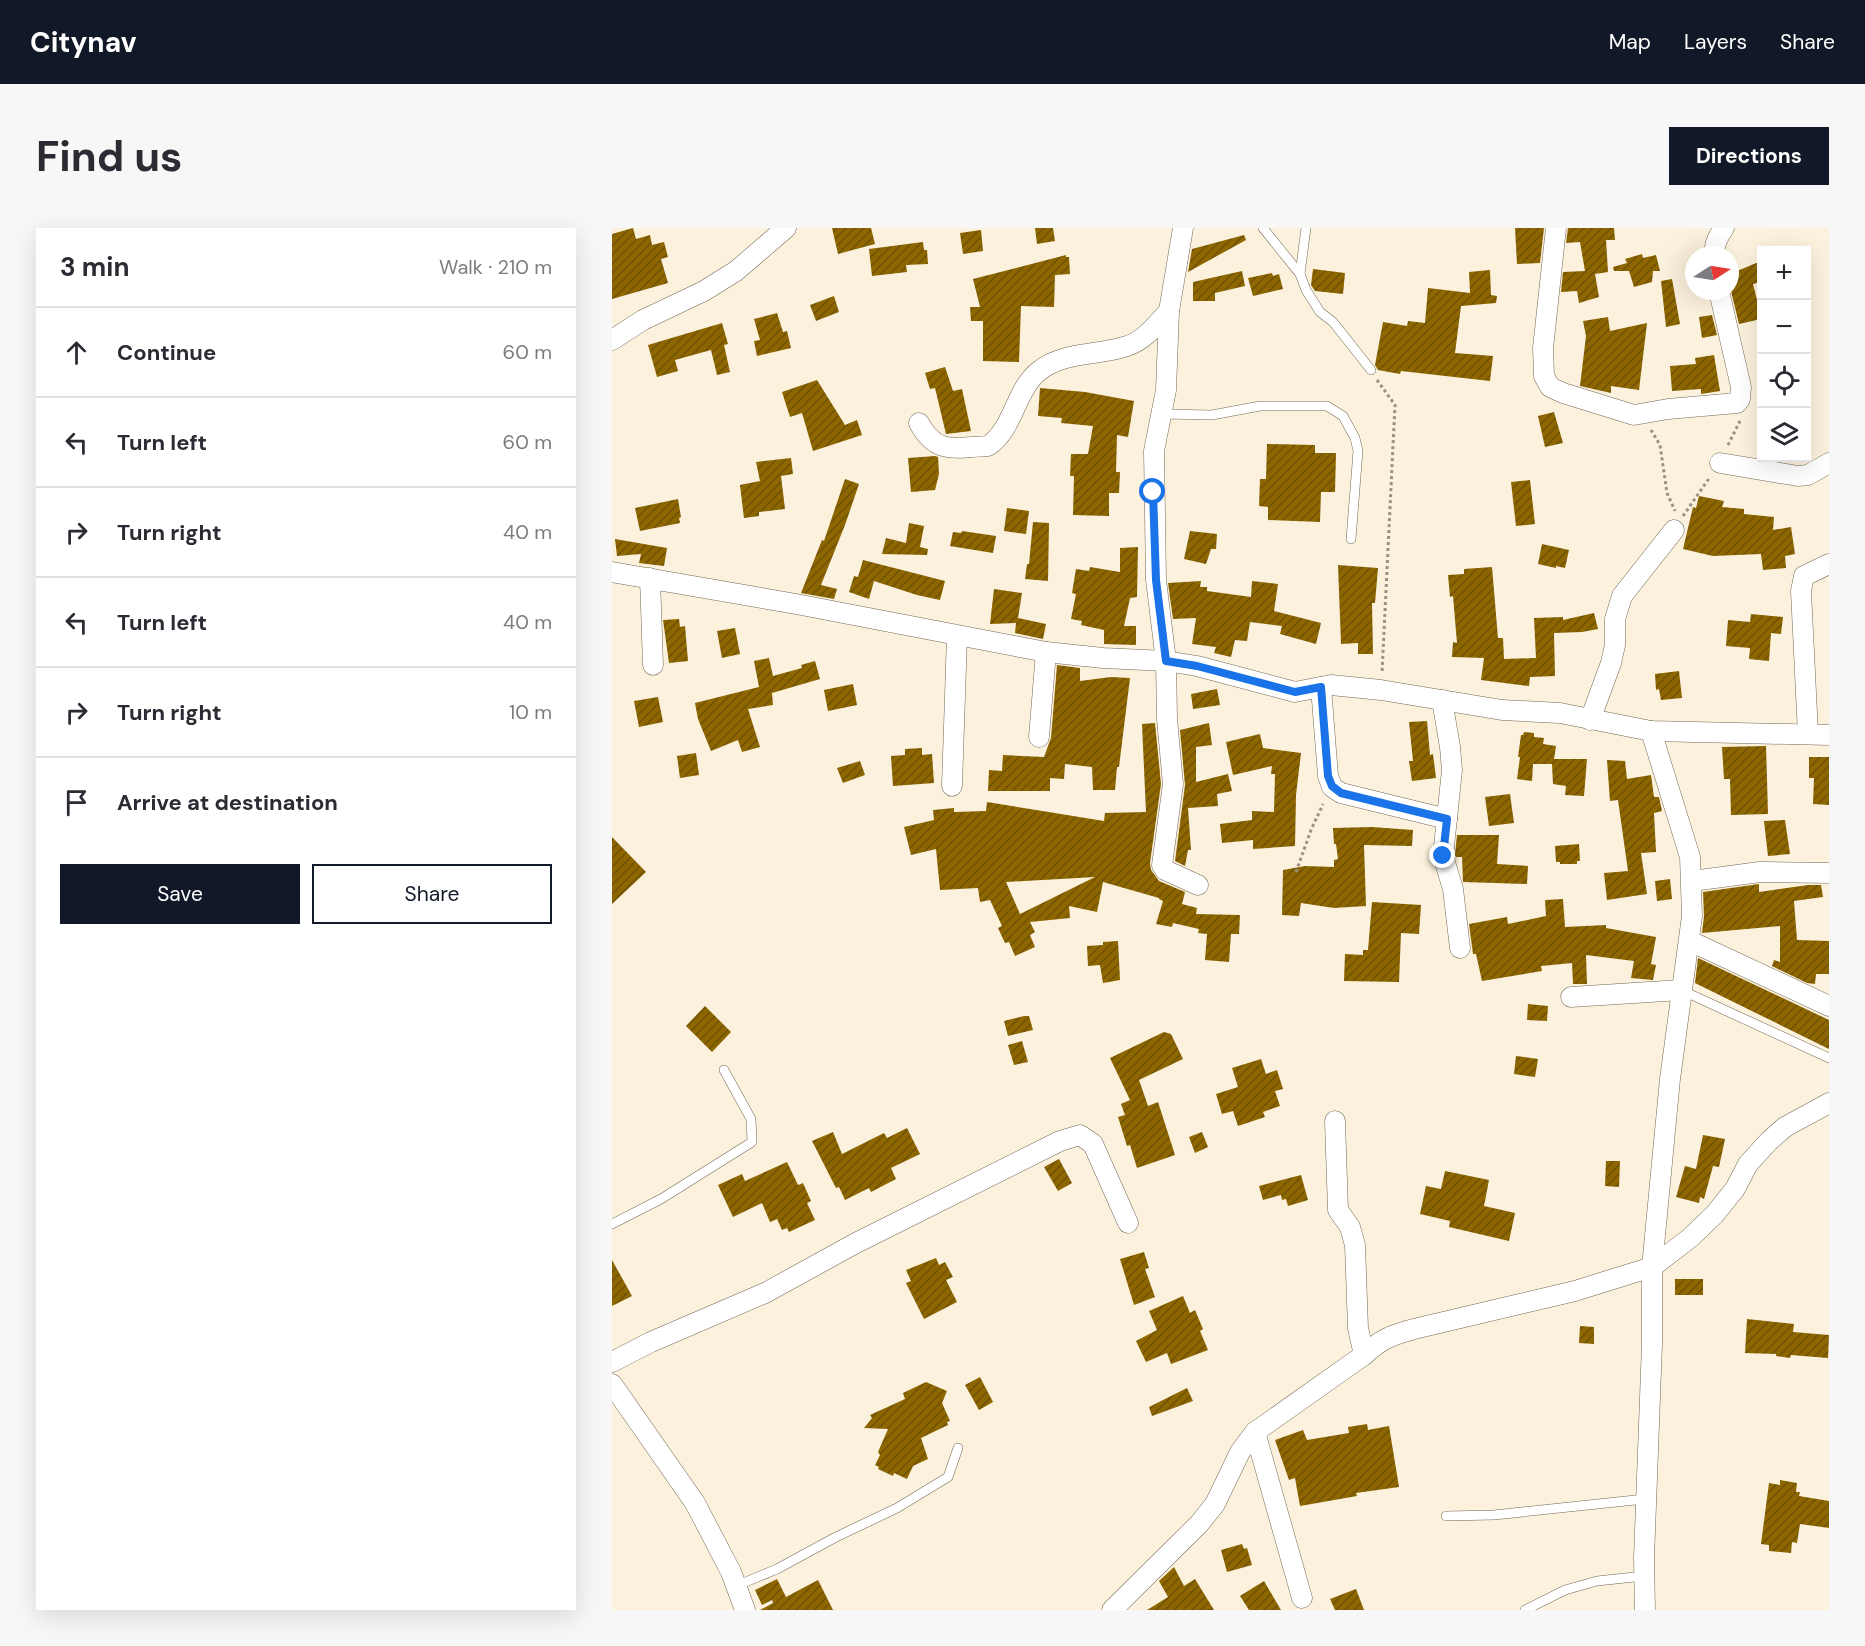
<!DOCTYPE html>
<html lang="en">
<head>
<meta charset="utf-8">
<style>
	:root { --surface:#fff; --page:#f7f7f7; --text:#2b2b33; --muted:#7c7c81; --line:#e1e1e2; --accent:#111827 }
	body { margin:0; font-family:"DM Sans",sans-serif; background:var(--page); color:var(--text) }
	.controls { position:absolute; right:18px; top:18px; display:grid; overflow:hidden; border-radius:0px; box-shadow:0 6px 24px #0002 }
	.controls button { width:54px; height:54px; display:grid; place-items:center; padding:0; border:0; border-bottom:2px solid var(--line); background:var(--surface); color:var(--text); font:30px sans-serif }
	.compass { position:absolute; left:1073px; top:18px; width:54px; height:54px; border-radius:50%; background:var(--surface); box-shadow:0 6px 24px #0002; rotate:78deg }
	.stop { position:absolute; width:18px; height:18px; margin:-14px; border:4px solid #1a73e8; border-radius:50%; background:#fff }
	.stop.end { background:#1a73e8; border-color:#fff; box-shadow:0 2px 6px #0008 }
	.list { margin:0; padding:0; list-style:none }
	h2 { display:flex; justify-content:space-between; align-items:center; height:78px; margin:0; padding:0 24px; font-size:26px }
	h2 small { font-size:20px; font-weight:400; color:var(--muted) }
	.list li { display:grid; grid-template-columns:39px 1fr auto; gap:18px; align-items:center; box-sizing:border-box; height:90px; padding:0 24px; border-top:2px solid var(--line) }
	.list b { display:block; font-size:22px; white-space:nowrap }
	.list em { font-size:20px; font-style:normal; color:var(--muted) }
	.actions { display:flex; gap:12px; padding:18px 24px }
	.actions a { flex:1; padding:14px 0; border:2px solid var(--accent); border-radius:0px; text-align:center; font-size:21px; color:var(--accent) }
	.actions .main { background:var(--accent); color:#fff }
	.icon { flex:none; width:33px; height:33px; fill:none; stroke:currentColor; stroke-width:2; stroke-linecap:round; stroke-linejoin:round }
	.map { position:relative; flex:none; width:1217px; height:1382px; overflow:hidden; border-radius:0px }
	header { display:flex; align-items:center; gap:36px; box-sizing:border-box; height:84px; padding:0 30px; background:var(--accent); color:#fff }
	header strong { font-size:28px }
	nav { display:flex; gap:33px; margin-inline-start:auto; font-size:21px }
	.intro { display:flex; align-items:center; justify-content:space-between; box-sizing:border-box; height:144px; padding:0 36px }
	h1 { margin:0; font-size:42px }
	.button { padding:15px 27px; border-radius:0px; background:var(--accent); color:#fff; font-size:21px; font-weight:700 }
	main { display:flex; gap:36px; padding:0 36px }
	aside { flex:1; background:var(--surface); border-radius:0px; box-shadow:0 6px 24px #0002 }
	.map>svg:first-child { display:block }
	.building { fill:url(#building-hatch); fill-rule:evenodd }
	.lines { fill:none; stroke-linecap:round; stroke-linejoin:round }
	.service-casing { stroke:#716755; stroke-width:10 }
	.minor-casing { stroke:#716755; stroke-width:21 }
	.path { stroke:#999183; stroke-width:3; stroke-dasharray:3 3; stroke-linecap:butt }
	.service { stroke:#fff; stroke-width:9 }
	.minor { stroke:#fff; stroke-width:20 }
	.route { stroke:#1a73e8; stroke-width:8 }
</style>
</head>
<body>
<header>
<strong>Citynav</strong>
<nav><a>Map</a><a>Layers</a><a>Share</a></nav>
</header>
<div class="intro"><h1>Find us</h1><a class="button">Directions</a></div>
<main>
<aside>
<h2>3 min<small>Walk · 210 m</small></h2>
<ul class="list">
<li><svg class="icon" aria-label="ahead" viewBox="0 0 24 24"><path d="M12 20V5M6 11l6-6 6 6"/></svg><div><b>Continue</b></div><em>60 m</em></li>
<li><svg class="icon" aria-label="left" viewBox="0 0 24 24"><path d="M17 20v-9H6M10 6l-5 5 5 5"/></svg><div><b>Turn left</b></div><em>60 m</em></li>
<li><svg class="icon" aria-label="right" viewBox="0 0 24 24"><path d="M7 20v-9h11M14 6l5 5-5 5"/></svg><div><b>Turn right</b></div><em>40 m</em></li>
<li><svg class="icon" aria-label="left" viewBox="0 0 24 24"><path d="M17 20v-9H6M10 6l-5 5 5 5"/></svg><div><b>Turn left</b></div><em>40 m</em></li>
<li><svg class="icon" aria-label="right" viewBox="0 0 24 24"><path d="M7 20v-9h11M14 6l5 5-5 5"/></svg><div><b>Turn right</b></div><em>10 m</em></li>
<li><svg class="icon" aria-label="arrive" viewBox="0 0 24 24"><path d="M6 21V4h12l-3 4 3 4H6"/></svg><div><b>Arrive at destination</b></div></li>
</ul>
<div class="actions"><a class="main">Save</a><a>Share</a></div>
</aside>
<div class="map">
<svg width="1217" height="1382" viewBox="0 0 1217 1382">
	<defs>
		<pattern id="building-hatch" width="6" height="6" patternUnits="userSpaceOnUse" patternTransform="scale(1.5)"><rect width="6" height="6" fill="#8d6600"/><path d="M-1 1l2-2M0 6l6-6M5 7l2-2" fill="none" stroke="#6e5104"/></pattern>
	</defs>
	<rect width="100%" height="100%" fill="#fcf1dc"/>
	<g class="building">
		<path d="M21,0L24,11L38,7L40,17L52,14L56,29L49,31L56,55L0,71V6Z"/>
		<path d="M220,0H259L263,16L226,26Z"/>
		<path d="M423,0H441L443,13L425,16Z"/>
		<path d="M903,0H932L928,35L905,36Z"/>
		<path d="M956,0H1002L1003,12H994L996,44L983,46L987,69L967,75L965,63L949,64L951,44L973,43L968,14L954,15Z"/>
		<path d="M369,2L371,23L351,26L348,5Z"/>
		<path d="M632,7L634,12L576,44L580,21Z"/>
		<path d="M311,14L312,22H315L316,36L294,37L295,44L260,48L257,21Z"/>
		<path d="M1030,26L1031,30L1044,27L1048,43H1041L1040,54L1022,59L1017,43H1002L1001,39L1015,35L1013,31Z"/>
		<path d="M454,27V29H457L458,46L443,47L442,79L409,78L407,134L371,133V93H359L358,79H368L361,51Z"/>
		<path d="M1149,33V54L1141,56L1147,80L1149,79V91L1127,96L1118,59V46Z"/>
		<path d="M701,41L733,45L731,66L703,63L699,57Z"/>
		<path d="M878,42L879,67L885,68L884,75L849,78L843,125L881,128L878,153L789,143L788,146L766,142L763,137L771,94L795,98L796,93L813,95L816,60L858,65L857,44Z"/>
		<path d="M630,43L633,58L603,65V73H581V54Z"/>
		<path d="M660,45L661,48L667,46L671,61L641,68L636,50Z"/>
		<path d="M1060,51L1068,96L1054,99L1049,53Z"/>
		<path d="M222,68L227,84L204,93L198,77Z"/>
		<path d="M165,85L171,104L175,103L179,120L145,128L142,113L148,112L142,91Z"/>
		<path d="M1100,87L1105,107L1090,110L1087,89Z"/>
		<path d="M996,89L998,103L1035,95L1027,162L999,158V165L968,158L974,108L971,93Z"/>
		<path d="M110,95L116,116L112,117L118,144L105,147L99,122L63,132L66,143L45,149L36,117Z"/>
		<path d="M1102,127L1108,163L1089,166V161L1060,163L1058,138L1084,136L1083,130Z"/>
		<path d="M333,139L341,163L350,161L359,203L334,206L323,160L318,161L313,145Z"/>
		<path d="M205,152L233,197L245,192L250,207L201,223L190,185L178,189L170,164Z"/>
		<path d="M428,160L473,164L522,173L516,209L505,207L504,244H508L507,265H497V288L461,287L462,248H458L459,226H476L481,198L449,195L450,190L426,188Z"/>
		<path d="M942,184L951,215L933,219L926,188Z"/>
		<path d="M655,216L703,217V225H724L723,264H709L708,294L656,292V279L647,278L648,251H654Z"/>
		<path d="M323,228L326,229L327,246L323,262L299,264L296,230Z"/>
		<path d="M179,230L181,246L169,248L173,281L147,284V288L132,290L128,257L148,253L144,234Z"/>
		<path d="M233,251L247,256L233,297L209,357L225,361L222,371L189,365L210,312L212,313Z"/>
		<path d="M918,252L923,296L904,298L899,254Z"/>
		<path d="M1087,268L1112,273L1110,279L1132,281V286L1162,289L1161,302L1179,299L1183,326L1173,328L1174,340L1151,342L1149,326L1101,328L1071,321L1081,279L1084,280Z"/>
		<path d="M66,271L69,289L67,290L68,295L28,303L23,280Z"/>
		<path d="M395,280L417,283L414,306L392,303Z"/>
		<path d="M421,294L437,295L436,353L413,351L415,336H417Z"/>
		<path d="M297,295L312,298L308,319L316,321L315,327L270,326L274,310L294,315Z"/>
		<path d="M350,303L384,308L381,325L338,318L341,304L349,305Z"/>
		<path d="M578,303L605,306L604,321H599L594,336L572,331Z"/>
		<path d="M3,311L55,320L52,338L27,335L29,326L5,328Z"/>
		<path d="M930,316L957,322L953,340L944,338V340L926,336Z"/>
		<path d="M526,319L525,369L518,370L512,398H524V417L492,416V402L469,397L470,393L459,391L464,366L460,365L464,341L477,343L478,339L508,344V320Z"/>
		<path d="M251,332L333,353L328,372L305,367L262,353L257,371L237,364L242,348L246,349Z"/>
		<path d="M726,337L766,340L763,375H760L761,426H746V415L729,416Z"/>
		<path d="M880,339L886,410H891L892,431L924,430L922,390L951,389V392L982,385L986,401L970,404L942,405L943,448L918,449L917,458L869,452L872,430L840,429L841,414L845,415L841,368L838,369L836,347L852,346V341Z"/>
		<path d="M589,353L588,359H595V363L639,369L640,353L666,356L662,383L709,395L704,416L668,406L670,398L638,394L635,413L623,412L619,429L602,425L604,419L580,416L584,390L561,391L556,355Z"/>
		<path d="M382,361L410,365L406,390L434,396L431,411L403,405L404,395L378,396Z"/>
		<path d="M1139,386L1171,389L1169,406L1159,405L1157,433L1137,431L1138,420L1114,418L1116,392L1138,394Z"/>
		<path d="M67,391L68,399L73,398L76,433L57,435L51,392Z"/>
		<path d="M123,400L128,426L110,430L105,403Z"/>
		<path d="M157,430L161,448L190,440L189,437L203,433L208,451L160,465L161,477L136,481L148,519L130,524L126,512L99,523L86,491L83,475L147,459L142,433Z"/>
		<path d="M445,437L468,440V453L499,449L518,450L507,539H505L503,562H481L480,539L453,536L452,551L438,550V563H376L377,542L390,543L391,527L432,529L439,510Z"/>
		<path d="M1067,443L1070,470L1049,472L1047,461L1044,462L1043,446Z"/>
		<path d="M241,456L245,477L216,483L212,462Z"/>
		<path d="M605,461L608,477L581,481L579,466Z"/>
		<path d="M46,469L51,494L27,499L22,473Z"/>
		<path d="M815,493L818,527L821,526L824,550L800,553L797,533H801L797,494Z"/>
		<path d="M543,495L549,556L538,635L539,642L547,653L573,664L570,676L585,680L584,686L628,687L627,706H619L617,734L593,732L595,706L586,705L587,701L561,695L560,699L544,696L551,673L547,671V670L491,654L485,684L457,678L458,690L418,694L423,704L418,707L423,719L403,728L397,714L393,715L386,700L390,698L378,672L368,674L366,660L328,662L324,621L299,627L292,599L322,592L321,582L342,580V584L374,583L375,574L492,593L493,585L534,584L530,496ZM483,649L408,686L394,654Z"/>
		<path d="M597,495L600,517L584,519V554L616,546L620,563L605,566L606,578L576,580L579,622H576L573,638L563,633L573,557L568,502Z"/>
		<path d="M912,504L922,505V509L932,510L931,516L944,518L942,531H975L972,568L953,567L954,558L941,556L940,536H921L920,553L905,551L908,529H906L909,507H911Z"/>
		<path d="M648,506L651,520L689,525L684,567L683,618L641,621V612L610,615L608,596L640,592V583L662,584L663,546H659L660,538L621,547L614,514Z"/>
		<path d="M1154,518L1156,586L1119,587L1118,551H1112L1110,519Z"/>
		<path d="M310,520V527L320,526L322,555L281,558L279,528L293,527V521Z"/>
		<path d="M84,525L87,547L68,550L65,528Z"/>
		<path d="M1197,529H1217V577L1201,576L1202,550H1197Z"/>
		<path d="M995,532L1013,533L1015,551L1039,547L1042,569H1047L1050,583L1042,585L1044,624L1029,625L1035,666L995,672L992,645L1016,643L1006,572L998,573Z"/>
		<path d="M248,533L253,547L231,555L225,540Z"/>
		<path d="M898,566L902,595L877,598L873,569Z"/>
		<path d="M1173,592L1178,626L1156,628L1152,593Z"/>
		<path d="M760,599L801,602L800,618L752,617L754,678L722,680L689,675L687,688L670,687L671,642L693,638L722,639V632L726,631L724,616H722L721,600Z"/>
		<path d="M845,607H887L885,636L916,638L915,656L851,654L850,629H844L843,627Z"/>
		<path d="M0,609L34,644L0,676Z"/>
		<path d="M967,616L968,633H965V636H948V634H944L943,618Z"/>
		<path d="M1058,651L1060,671L1045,673L1043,653Z"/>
		<path d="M1147,656V664L1196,657H1209L1211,669L1182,673L1185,712L1217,713V746H1204L1203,756L1195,755L1160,738L1162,732L1168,734V698L1090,705L1092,688L1091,664Z"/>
		<path d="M951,671L953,699L994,697V700L1044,709L1039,736L1044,737L1041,752L1019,750L1022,733L974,727L975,756H961L960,735L929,738L930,743L870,753L864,726H861L857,696L895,689L896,696L934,688L933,672Z"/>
		<path d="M760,674L809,677L807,706L789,705L787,754L732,753L733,726L751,727V722H756Z"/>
		<path d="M506,713L508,752L491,755L488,737L476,738L475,718L491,717V714Z"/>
		<path d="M1086,730L1217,792V821L1083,755Z"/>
		<path d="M916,776L936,778L935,793L915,792Z"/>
		<path d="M93,778L119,804L100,824L74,798Z"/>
		<path d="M412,788H417L421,802L396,808L392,793Z"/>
		<path d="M552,804L559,806L571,831L527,852L536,878L546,874L563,927L525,940L518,917L515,918L506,889L513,887L509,876L518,872L498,830Z"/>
		<path d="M410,813L416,834L402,837L396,817Z"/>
		<path d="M904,828L926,831L923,849L902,846Z"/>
		<path d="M649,831L654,846L665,842L671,861L663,863L668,878L651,884L653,889L626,898L621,883L610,886L604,866L626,859L620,840Z"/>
		<path d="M295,900L308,926L279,940L284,951L259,964L257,960L233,972L227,959L224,960L200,913L221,904L230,926L272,905L275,910Z"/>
		<path d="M590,904L596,919L583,925L577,909Z"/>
		<path d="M1091,907L1113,911L1107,939L1101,938L1092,971L1088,969L1087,975L1064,969L1073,938L1084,941Z"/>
		<path d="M447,931L460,955L446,963L432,939Z"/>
		<path d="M994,933H1008L1007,959L993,958Z"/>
		<path d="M175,934L186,957L191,955L199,973L195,975L203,992L177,1004L175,1000L170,1002L165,991L158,994L150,975L121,989L106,957L130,946L133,953Z"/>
		<path d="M833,943L877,952L872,978L903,985L897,1013L837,999L838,993L808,986L814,958L829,961Z"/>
		<path d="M689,947L696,972L676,978L674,971L670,972L669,967L651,972L647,958Z"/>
		<path d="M532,1024L537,1040L533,1041L543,1069L522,1077L508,1031Z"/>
		<path d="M324,1030L327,1037L333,1034L341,1049L334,1052L345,1074L312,1091L294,1055L299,1053L294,1042Z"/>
		<path d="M0,1032L20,1068L0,1078Z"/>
		<rect x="1063" y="1051" width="28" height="16"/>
		<path d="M571,1068L578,1085L583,1082L591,1101L588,1103L596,1122L559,1136L555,1125L534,1134L524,1113L545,1102L537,1083Z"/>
		<path d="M1135,1091L1182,1096L1181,1104L1217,1107L1216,1130L1179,1127L1178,1130L1164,1128V1126L1133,1125Z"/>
		<path d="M968,1098L982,1099V1116L967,1115Z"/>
		<path d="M368,1149L381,1174L367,1182L353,1157Z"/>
		<path d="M314,1154L335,1163L330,1175L338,1193L335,1194L336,1197L309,1210L316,1231L301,1238L295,1251L282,1245L281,1248L266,1241L267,1239L263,1237L268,1227L266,1224L276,1201L252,1200L260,1190L258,1187L293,1171L291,1165Z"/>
		<path d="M575,1160L581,1173L540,1188L537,1179Z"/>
		<path d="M755,1196L756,1202L777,1198L787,1259L744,1265L745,1268L688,1278L683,1250L677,1252L663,1212L691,1202L695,1212L737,1205L736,1199Z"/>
		<path d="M1168,1252L1185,1255L1184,1264H1188L1187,1268L1217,1273V1300L1188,1296L1185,1315L1180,1314L1179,1325L1157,1323V1317L1149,1316L1157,1255L1168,1257Z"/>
		<path d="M630,1316L632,1321L635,1320L640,1337L615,1344L609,1322Z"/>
		<path d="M562,1339L572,1358L583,1351L602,1382H535L556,1369L547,1353Z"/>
		<path d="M165,1351L174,1369L206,1352L221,1382H148L161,1375L160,1372L150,1377L143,1362Z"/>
		<path d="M652,1353L669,1382H637L628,1368Z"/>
		<path d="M744,1361L752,1382H723L718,1371Z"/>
	</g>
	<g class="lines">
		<defs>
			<g id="service">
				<path d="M651,0L688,46"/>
				<path d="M694,0L688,46L694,62L708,84L721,94L759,142"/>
				<path d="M549,186L600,187L648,178H715L731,188L743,210L746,223L739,311"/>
				<path d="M1069,762L1217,830"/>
				<path d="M0,996L49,971L140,914L139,891L112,842"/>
				<path d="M834,1288L882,1287L1033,1271"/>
				<path d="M124,1358L165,1341L224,1309L285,1280L336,1249L346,1220"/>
				<path d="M913,1382L953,1362L985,1353L1032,1348"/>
			</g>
			<g id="minor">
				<path d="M571,0L557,83L554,162L542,223L544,352L554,433L555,491L561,556L550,637L553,642L586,657"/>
				<path d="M944,0L931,120L932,148L938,159L951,165L1022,187L1056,181L1125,175L1128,171L1129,159L1107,63"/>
				<path d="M1102,27C1102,16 1106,8 1112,0"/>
				<path d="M0,112L31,92L92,63L124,43L174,0"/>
				<path d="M307,195C325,228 343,219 376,218C402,201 403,162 427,143C452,123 486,128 515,118C532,113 545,96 557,83"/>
				<path d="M1108,235L1186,248L1196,247L1217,235"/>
				<path d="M0,344L184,376L434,424L491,430L554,433L585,438L683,464L719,457L769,462L890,482L948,485L1039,503L1217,507"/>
				<path d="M38,350L41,437"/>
				<path d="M709,459L716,548L720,559L729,565L835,591"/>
				<path d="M830,472L838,519L840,542L831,628L841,661L848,720"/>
				<path d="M978,492L999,435L1003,417V391L1010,368L1062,302"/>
				<path d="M1196,506L1189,363L1192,348L1217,336"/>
				<path d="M427,509L434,424"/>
				<path d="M340,558L345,408"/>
				<path d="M1080,653L1148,644L1217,645"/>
				<path d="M1078,713L1217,778"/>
				<path d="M959,769L1069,762"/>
				<path d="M723,893L726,982L738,999L743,1017L746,1100L752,1127"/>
				<path d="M0,1134L39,1114L153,1065L244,1015L448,913L468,907L481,916L516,995"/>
				<path d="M0,1156L83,1275L119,1344L133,1382"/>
				<path d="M643,1204L690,1370"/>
				<path d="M500,1382L587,1296L603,1276L628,1224L643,1204L752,1127C769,1111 780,1107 802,1101L963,1063L1040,1039L1078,1010L1102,987L1123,961L1136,936L1157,913L1173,899L1217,875"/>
				<path d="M1033,1382L1032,1330L1040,1116V1039L1058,851L1080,688L1078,629L1039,503"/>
			</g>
		</defs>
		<use href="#service" class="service-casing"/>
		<use href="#minor" class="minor-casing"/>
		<g class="path">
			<path d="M765,152L783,177L770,445"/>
			<path d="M1039,202L1048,217L1055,265L1063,283"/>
			<path d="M1116,217L1128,193"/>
			<path d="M1071,288L1098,249"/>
			<path d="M684,644L699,602L711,576"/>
		</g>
		<use href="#service" class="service"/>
		<use href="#minor" class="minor"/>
	</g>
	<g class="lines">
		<path class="route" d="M541,264L544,352L554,433L585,438L683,464L709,459L716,548L720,558L729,565L835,591L831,628"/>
	</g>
</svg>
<div class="controls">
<button>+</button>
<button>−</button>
<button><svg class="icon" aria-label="locate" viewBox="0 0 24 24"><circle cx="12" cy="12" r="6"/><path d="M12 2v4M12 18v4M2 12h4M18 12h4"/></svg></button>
<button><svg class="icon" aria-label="layers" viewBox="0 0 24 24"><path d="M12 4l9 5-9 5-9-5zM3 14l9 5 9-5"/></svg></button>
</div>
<svg class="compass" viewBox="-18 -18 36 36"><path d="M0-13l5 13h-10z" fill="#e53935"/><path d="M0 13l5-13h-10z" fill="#7c7c81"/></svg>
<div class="stop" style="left:541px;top:264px"></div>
<div class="stop end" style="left:831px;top:628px"></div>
</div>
</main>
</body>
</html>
